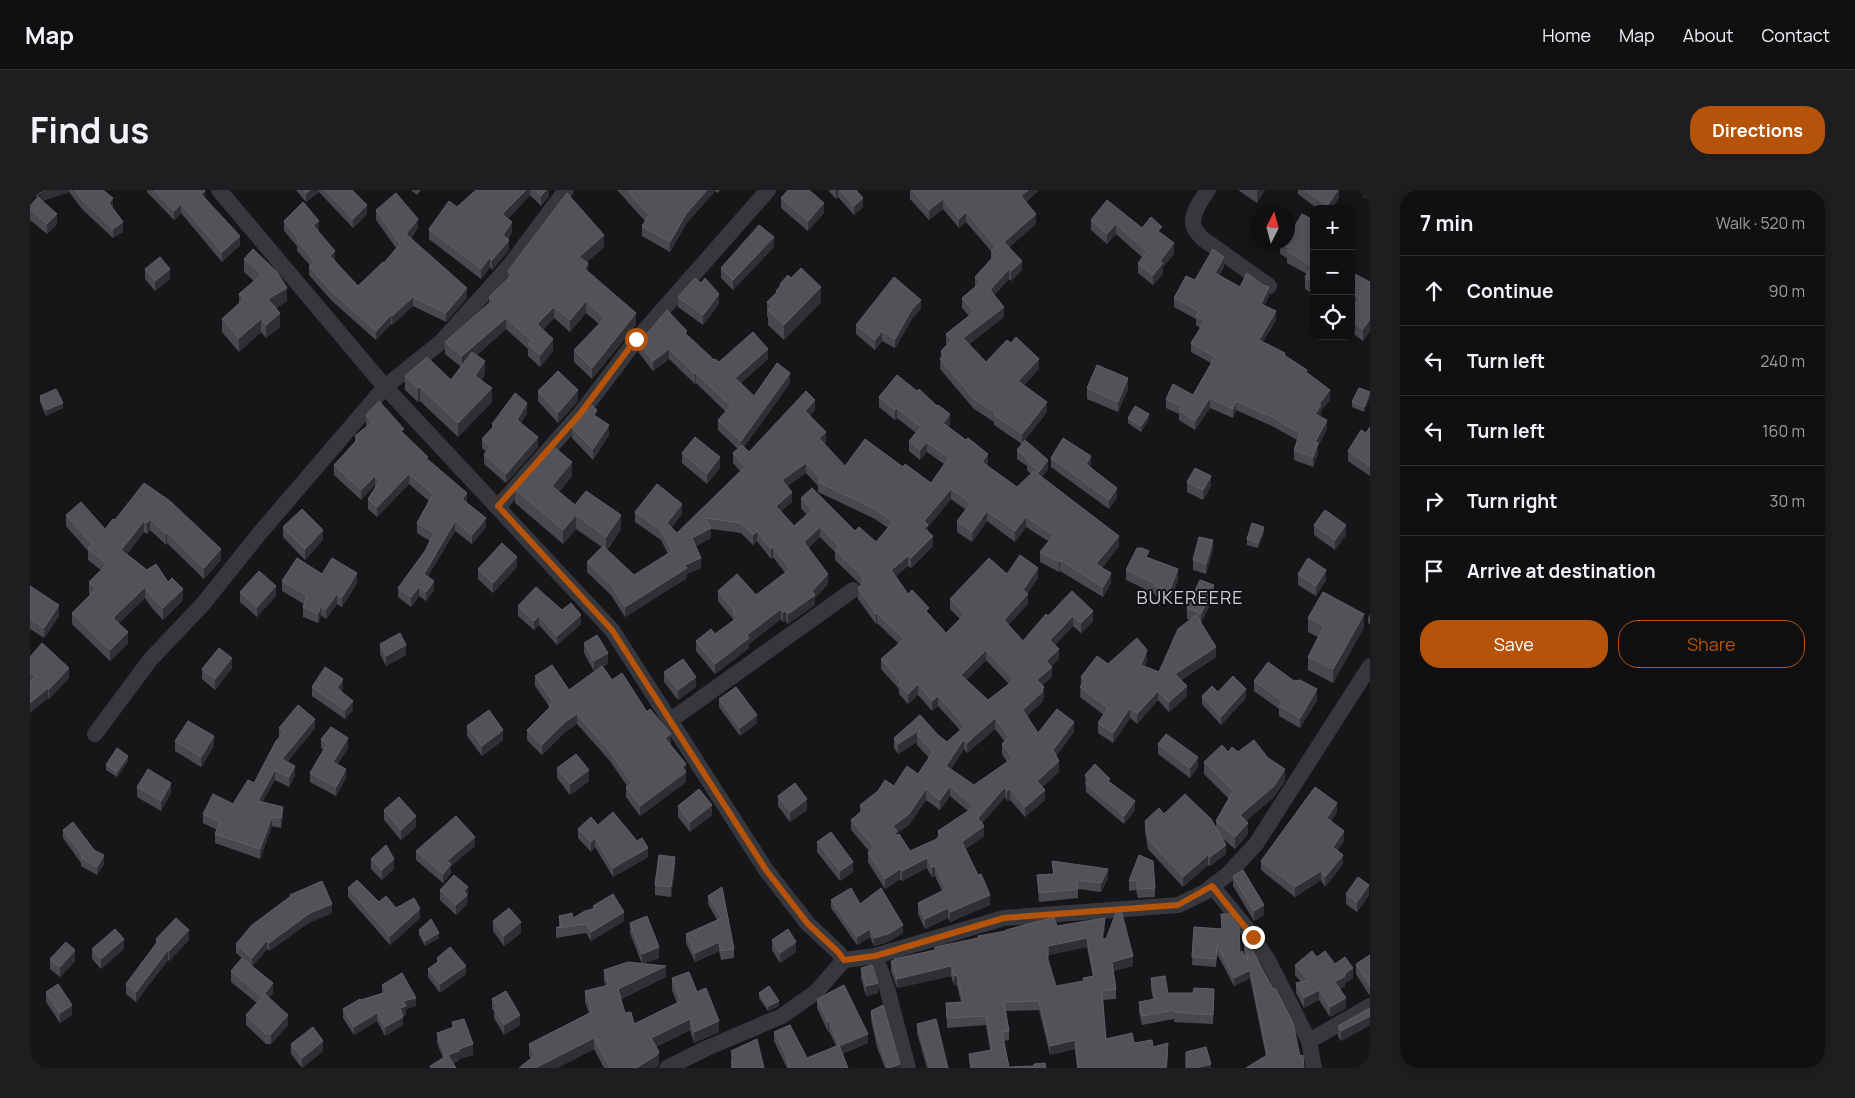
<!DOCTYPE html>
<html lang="en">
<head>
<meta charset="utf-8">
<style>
	:root { --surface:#101012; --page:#1e1e20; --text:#f1f3f6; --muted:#9c9d9f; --line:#303032; --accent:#b45309 }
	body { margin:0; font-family:Manrope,sans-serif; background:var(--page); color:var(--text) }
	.controls { position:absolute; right:15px; top:15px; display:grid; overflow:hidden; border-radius:10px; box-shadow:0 2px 8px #0003 }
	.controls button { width:45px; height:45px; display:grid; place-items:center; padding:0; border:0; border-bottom:1px solid var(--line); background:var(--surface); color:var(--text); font:25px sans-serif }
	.compass { position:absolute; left:1220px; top:15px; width:45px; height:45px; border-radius:50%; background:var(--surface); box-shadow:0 2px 8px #0003; rotate:6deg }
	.stop { position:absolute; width:15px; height:15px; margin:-11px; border:4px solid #b45309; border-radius:50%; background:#fff }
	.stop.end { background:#b45309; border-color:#fff; box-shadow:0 1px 5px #0008 }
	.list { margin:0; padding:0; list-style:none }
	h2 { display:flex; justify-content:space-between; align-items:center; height:65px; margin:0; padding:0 20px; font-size:21px }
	h2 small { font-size:16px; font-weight:400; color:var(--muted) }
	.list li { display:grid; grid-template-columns:32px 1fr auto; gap:15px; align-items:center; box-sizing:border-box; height:70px; padding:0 20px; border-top:1px solid var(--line) }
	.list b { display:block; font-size:19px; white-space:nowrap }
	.list em { font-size:16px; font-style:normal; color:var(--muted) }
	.actions { display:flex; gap:10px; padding:15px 20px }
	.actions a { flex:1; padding:11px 0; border:1px solid var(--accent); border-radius:20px; text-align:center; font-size:18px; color:var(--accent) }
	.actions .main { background:var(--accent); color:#fff }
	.icon { flex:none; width:28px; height:28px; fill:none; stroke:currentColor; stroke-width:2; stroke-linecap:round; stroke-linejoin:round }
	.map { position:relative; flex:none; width:1340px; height:878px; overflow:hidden; border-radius:20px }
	header { display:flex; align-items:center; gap:30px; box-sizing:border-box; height:70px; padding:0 25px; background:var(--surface); border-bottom:1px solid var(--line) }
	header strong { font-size:24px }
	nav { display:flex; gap:28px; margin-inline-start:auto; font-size:18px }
	.intro { display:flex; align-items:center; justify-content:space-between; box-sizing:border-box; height:120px; padding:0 30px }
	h1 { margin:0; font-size:35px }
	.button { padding:12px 22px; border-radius:20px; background:var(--accent); color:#fff; font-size:18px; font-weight:700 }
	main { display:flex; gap:30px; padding:0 30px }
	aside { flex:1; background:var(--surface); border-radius:20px; box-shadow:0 2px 8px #0003 }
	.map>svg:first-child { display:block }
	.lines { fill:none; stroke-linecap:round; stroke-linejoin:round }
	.street { stroke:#37383d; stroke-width:16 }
	.wall { fill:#47494d; fill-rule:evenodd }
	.shaded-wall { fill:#2f3033 }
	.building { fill:#525359; stroke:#5f6168; fill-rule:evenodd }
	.route { stroke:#b45309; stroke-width:6 }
	.labels { text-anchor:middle; stroke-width:4; stroke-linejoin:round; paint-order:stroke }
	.quarter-label { font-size:18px; letter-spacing:1px; fill:#c9ccd4; stroke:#111113 }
</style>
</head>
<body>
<header>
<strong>Map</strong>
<nav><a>Home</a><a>Map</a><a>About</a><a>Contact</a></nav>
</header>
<div class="intro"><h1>Find us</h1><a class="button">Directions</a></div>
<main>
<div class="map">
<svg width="1340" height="878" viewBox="0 0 1340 878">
	<rect width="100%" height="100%" fill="#161618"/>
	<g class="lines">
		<g class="street">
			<path d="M189,0L355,197L582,440L736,680L778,734L808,762L814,770L845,766L974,728L1148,715L1175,702L1198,684L1226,654L1340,476"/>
			<path d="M1178,0C1171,10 1158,27 1165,39C1167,43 1170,46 1173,49L1239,96"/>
			<path d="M468,317L550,224L607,149L738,0"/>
			<path d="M641,530L823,400"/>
			<path d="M65,544L120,470L173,414L229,344L355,197L411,152L480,75L536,0"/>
			<path d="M1182,696L1215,736L1238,770L1279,851L1284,878"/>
			<path d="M845,766L857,798L878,878"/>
			<path d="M1279,851L1340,816"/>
			<path d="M637,878L677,858L752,826L786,802L814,770"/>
		</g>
	</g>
	<g class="wall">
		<path d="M4,0H73L83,18L93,42L83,48L52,19L39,2L12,11L27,34L17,44L0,30V16L7,8Z"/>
		<path d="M117,0H174L175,8L210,55L192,72L151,23L144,30L117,2Z"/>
		<path d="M266,0H322L337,24L323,38L289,2L276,12Z"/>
		<path d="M381,0H391L387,5Z"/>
		<path d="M446,0H519V6L511,16L500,5L478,29L482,42L478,49L479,60L462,80L460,77L451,89L399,49V39L427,17Z"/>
		<path d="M587,0H631L632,1L633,0H690L688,3L685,1L656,34L640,62L612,46V36L615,31Z"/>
		<path d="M798,0H826L833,17L824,25L808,7L806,9Z"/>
		<path d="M880,0H1009L996,12L1006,34L979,57L992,80L981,91L979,89L964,105L974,127L939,154L956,172L1009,179L994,195L1017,222L994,251L1018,279L1012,287L1089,356L1072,378L1081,393L1073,407L1030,381L1029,382L1010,372V362L1018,351L996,337L985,352L957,331L942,352L927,342V331L936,320L921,309L898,337V341L903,356L881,378L878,376L866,386L878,404L899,424L916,443L930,429L920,419V409L977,384L1008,388L997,403L998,414L978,435L993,451L1018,426L1042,401L1063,431L1051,443L1043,436L1025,455L1029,469L1021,476L1022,487L1012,495L1014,508H1013V511L997,526L1008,543L1044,542L1026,566L1029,582L1012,597L1015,610L995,627L980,610L977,611L975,607L952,633L954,646L935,659L960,715L920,732L918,728L895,739L888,724V713L912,701L905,686L902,687L897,678L872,691L870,689L855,699L838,672V662L839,661L821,640V630L830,622V615L864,596L888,584L899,568L887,555V552L868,564L864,558V548L890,525L908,545L917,552L930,540L908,516L902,521L888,505L878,514L869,504V499L851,479V469L869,454L847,433L846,434L828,409V398L831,395L805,370V362L790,347L778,358L798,394L785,408V415L758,434L756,431L753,432L751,429L719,454V458L685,484L666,461V451L685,444L703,431V429L688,411V401L726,405L755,383L743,367L741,369L727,351L723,355L711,343L681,339V348L666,356L671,378L657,384V388L595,427L581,405L557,382V372L572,357L546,339L533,354L485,313V299L542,286L529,302L545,315L591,339L577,360L604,385L638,364L631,350L605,332V322L652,324L641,338L647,343L710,281L703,273V263L708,259L688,240V230L696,222L666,193L665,194L639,169L623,181L609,163V153L657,145L684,170L689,172L738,169L711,193L724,206L760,193L714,257L719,262L785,220L780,226L796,252L794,254L815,276L873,277L901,293L914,274L897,262L890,270L879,261V251L886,243L867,228L865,230L849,217V207L920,234L918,236L958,274L957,276L987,297L1001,284L997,280V276L987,269V260L992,254L964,235V232L944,219L910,179L911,161L917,155L916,154V144L939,126L932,118V108L945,97V87L961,69V61L936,32L929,38L913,19L899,30L880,9ZM776,283L788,296V302L845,329L858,338L846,352L825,341L771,308V318L777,325L764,336L751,321L762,312L757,296ZM956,470L979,494L958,510L936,490ZM965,539L975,552L972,554V564L977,572L944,595L921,579L934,559L937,563ZM920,606L938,621L908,641V647L907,648V649L880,661L867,645V643L879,635L896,610L910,620Z"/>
		<path d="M1208,0H1235L1227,13Z"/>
		<path d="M1268,0H1309V8L1301,19H1288L1268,4Z"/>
		<path d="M1333,0H1340V11L1333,6Z"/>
		<path d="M751,8L794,23L778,41L751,18Z"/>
		<path d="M346,20L388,38L381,48L437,108L416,132L383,116L362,135L361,134L346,150L302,111L279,85V76L280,75L267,61V56L254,41V31L289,40L288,41L305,70V71L328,96L354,73L366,58L346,30Z"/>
		<path d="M1061,30L1112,38L1132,44L1144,64L1133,77V84L1123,95L1108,83V73L1113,68L1086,44L1077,54L1061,40Z"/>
		<path d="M1284,30V105L1275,99V87L1277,84L1257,73V68L1250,64V53L1265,36Z"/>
		<path d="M574,57L557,72L558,82L606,135L562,189L544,172V160L569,134L556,123L540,142L524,128L513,140L523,161L510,177L498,166V159L476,139L447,165L455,184L451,191L462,212L428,247L390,211L388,212L375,200V186L421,190L431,177L415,164V152L459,113V107L478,89V81Z"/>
		<path d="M744,57L703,100L691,88V78Z"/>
		<path d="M214,69L257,111L246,118L250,137L236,148L231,142L209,162L192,142V129L209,114V104L224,91L214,82Z"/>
		<path d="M1194,77L1189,85L1210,97L1239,106L1234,116L1246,130L1233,152L1255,165L1277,183L1300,210L1291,221V224L1290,226L1297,239L1288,256V263L1283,277L1264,270V260L1267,250L1242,236L1206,220L1203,228L1180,218L1165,240L1149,230V224L1136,218V209L1163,205L1181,173L1161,162V153L1170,138L1166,135V129L1144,117V108Z"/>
		<path d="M115,79L140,89L125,101L115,89Z"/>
		<path d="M1321,82L1340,92V141L1333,151L1321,142V121L1325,116L1321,115Z"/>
		<path d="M671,93L689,114L673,135L648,117V107Z"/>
		<path d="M750,94L791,112L754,150L738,135V127H737V112L746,103V101L750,97Z"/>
		<path d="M891,119L882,129L865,158L852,151L845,160L826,144V135Z"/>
		<path d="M1057,198L1098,199L1088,222L1057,209Z"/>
		<path d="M508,201L548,211L528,233L508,211Z"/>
		<path d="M1340,202L1334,222L1322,217V212Z"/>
		<path d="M10,206L33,218L16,226L10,212Z"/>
		<path d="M497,223L491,233L508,257L476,293L454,274V264L456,262L452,258V249L462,238V234Z"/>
		<path d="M336,225L374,244L437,313L456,337L442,354L425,341L398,386L404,400L396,411L389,406L381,417L368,407V398L395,361L400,351L387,343V333L399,311L379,294L347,327L338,319V309L346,297L345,295L331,310L304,285V275L325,252V246L337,236L336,235Z"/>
		<path d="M567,227L579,245L563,270L542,248V238Z"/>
		<path d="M1098,228L1119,229L1111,242L1098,233Z"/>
		<path d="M1340,237V286L1318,271V261L1336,243Z"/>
		<path d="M652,263L690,278L677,294L652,273Z"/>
		<path d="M1021,268L1061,276L1060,277L1087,308L1079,319L1021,277Z"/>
		<path d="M1157,292L1181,296L1173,310L1157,302Z"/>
		<path d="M140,311L191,370L174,389L137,353L136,355L120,340L117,344L114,342L97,364L117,380L138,392L153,410L133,430L122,418L115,408L89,433L98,453L80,471L42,434V423L61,405L59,404V392L71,380L58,370V361L36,336V325L75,339L85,330Z"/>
		<path d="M1284,335L1316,345L1305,360L1284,345Z"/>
		<path d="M253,337L293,350L275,370L253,347Z"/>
		<path d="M1234,342L1228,358L1217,355V349Z"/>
		<path d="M1183,360L1176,384L1163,380V370Z"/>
		<path d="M1119,368L1148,390L1139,412L1125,406V404L1096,390V380Z"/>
		<path d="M487,377L463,403L448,389V379Z"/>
		<path d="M292,384L327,393L312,417L307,414L296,429L291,425L288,433L273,427V417L274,414L252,401V391Z"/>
		<path d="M1268,384L1296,390L1286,406L1268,395Z"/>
		<path d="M0,396L29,426L14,448L0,439Z"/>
		<path d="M210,402L246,406L227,427L210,412Z"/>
		<path d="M1184,406L1171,433L1186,467L1151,490L1157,506L1139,522L1128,510L1107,534L1100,528L1083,553L1068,543V533L1074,525L1050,507L1051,487L1078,474L1117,470L1115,476L1129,482L1161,430L1157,429V418Z"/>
		<path d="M488,416L532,420L551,434L527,455L509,435L504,440L488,426Z"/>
		<path d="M1340,423V434L1338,433V428Z"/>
		<path d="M1278,428L1334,437L1303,493L1278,480V467L1288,447L1278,442Z"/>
		<path d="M554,453L578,474L573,476L582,490L617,522L641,553L640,554L656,574V592L610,626L596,607V597L597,596L580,571L547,534L535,542L512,565L497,550V540L519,519V516L505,496V486L539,500L570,478L564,481L554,463Z"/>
		<path d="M350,454L376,465L356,476L350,464Z"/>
		<path d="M0,467L39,488L19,509L18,508L0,523Z"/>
		<path d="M202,478L185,500L172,489V479Z"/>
		<path d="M634,482L666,497L648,510L634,492Z"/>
		<path d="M1224,491L1287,510L1270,538L1249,526V519L1224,501Z"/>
		<path d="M282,497L313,499L311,501L323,520L315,529L282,506Z"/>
		<path d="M1188,502L1216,508L1191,535L1172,514V506Z"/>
		<path d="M689,509L727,533L710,546L689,517Z"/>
		<path d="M437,536L473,550L452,566L437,546Z"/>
		<path d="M249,538H285L257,572L265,585L259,597L245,590L232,612L253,626L251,638L242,636L230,669L185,653V644L187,640L173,633V624L203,614L224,593L249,548Z"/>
		<path d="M291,549L318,558L307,575L316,588L306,606L280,592V583L294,560L291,558Z"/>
		<path d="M145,551L184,556L171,577L145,561Z"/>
		<path d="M1128,554L1168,577L1160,588L1128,564Z"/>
		<path d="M1198,562H1208L1255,591L1244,607L1216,631L1218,644L1205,659L1192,648L1196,664L1180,676L1178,675L1153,697L1118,659L1115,641V631L1186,638V631L1199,609L1174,584V572Z"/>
		<path d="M98,571L87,587L76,580V575Z"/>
		<path d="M527,578L559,591L540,605L527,588Z"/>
		<path d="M1055,585L1080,593L1105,620L1094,634L1056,602Z"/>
		<path d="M107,597L141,603L131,621L107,607Z"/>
		<path d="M748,606L777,620L760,632L748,616Z"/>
		<path d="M648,616L682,625L660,642L648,627Z"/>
		<path d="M354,620L386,637L371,650L354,630Z"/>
		<path d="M1307,622L1301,631L1314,651L1307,660L1313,674L1295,697L1291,690L1265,707L1231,680V671Z"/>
		<path d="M568,635L618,667L583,687L565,657L561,662L548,648V639Z"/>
		<path d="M33,640L64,660L74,674L67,685L51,676V673L33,648Z"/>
		<path d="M787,652L823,682L810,691L787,662Z"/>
		<path d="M445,656L421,676V683L413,693L386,670V661Z"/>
		<path d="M1109,665L1125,698V707L1108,708L1106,700L1099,701V691Z"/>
		<path d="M341,669L364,679L352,690L341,679Z"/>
		<path d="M1022,671L1078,688L1071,702L1048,699V708L1009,712L1007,685L1023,684Z"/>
		<path d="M645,677L641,707L625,705V695Z"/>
		<path d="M1203,686L1234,725L1224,731L1203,696Z"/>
		<path d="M438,697L437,714L426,725L410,710V700Z"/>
		<path d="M692,697L704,759V768L691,770L689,761L665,772L656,753V744L687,730L678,714V706Z"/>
		<path d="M318,698L349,712L390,728L360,755L318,707Z"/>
		<path d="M1316,704L1339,705L1327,722L1316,714Z"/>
		<path d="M260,705L302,723L280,732L239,761L237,759L222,776L243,803L239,808L258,835L241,854H236L216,835V825L227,813L201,792V781L212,768L206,763V754L260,707Z"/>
		<path d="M801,710L830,714L873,743L858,752L844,756L840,747L827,755L801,718Z"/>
		<path d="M563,716L594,731L561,751L556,743L526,748V738L529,737V726L543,728L563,719Z"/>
		<path d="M463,731L491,743L474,756L463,741Z"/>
		<path d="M600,733L629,768L612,774L636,787L591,809L595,823L604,834L647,813L642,800V788L667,802L689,842L664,853L660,840L626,857L629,873L627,877L625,878H574L564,859L527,878H489L501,869L499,865V854L559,823L555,812V801L576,796L574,791V780L612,774L600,743Z"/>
		<path d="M1027,736L1075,737L1073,748L1103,776L1083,781L1086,799V809L1073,810L1076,849L1104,853L1123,857L1138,862L1137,878H1047L1045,859L1020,865L1009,820L976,821L979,841V850L974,851L979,877L1016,878H940L939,864L960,860L956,835L917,838L916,813L931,812L927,795H924L921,786L867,798L861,781V771L905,760V757ZM1057,757L1063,787L1053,788V791L1026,796L1018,770V765Z"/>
		<path d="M1164,737L1215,766L1214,760V751L1270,866H1236L1220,788L1204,796L1187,764L1186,777L1162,775Z"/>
		<path d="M389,740L409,748L395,756L389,745Z"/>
		<path d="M126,749L159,750L139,771L138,770L106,812L96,804V794L126,754Z"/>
		<path d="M742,750L766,762L750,773L742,760Z"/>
		<path d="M62,759H94L71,779L62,769Z"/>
		<path d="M1340,765V806L1326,784V774Z"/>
		<path d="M1287,767L1305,774L1323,788L1315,793V796L1310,799L1316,818L1300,827L1289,810L1274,818L1266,803V793L1271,792L1265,785V775Z"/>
		<path d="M407,768L436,784L410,803L398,787V779L407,772Z"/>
		<path d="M20,769L45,771L30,787L20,779Z"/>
		<path d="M831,778L848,803L836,806L831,788Z"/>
		<path d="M1121,788L1138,803L1184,809L1183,834L1144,832V829L1112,835L1109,822V812L1123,809L1121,798Z"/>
		<path d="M352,795L386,816L376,819V825L373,826V835L355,846L347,831L324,845L313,828V819L331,810L352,803Z"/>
		<path d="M16,802L42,825L30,833L16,812Z"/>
		<path d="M729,803L749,816L738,821L729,808Z"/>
		<path d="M462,809L490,835L474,845L464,828V821L462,819Z"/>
		<path d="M787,809L838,853L812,864L818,878H757L744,851V842L777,868L806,856L799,841L798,842L787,818Z"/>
		<path d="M1340,818V835L1311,851L1308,846V836Z"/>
		<path d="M841,821L870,878H855L847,857L841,830Z"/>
		<path d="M422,832L443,865L429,869V871L423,873L400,878V876L413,868L407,853V843L422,838Z"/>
		<path d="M887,834L918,878H897L887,843Z"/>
		<path d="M261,854L293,861L272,878L261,864Z"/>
		<path d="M701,861L734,878H701Z"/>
	</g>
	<g class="shaded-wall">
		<path d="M16,0H39V2L8,12V3Z"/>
		<path d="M280,0H289V2L276,12V3Z"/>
		<path d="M496,0H500V5L472,35V24Z"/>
		<path d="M516,0H519V6L511,16V6Z"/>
		<path d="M677,0H685V1L656,34L640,62V52L656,24Z"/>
		<path d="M806,0H808V7L806,9Z"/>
		<path d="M998,0H1009L991,16V6Z"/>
		<path d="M1228,0H1235L1227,13V2Z"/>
		<path d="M1308,0H1309V8L1301,19H1297V16Z"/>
		<path d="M175,1V10L171,4Z"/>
		<path d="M83,8V18L79,22V13Z"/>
		<path d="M833,8V17L824,25V16Z"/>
		<path d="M913,9V19L899,30V20Z"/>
		<path d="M794,13V23L778,41V31Z"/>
		<path d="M151,14V23L144,30V21Z"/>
		<path d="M337,15V24L323,38V29Z"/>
		<path d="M936,22V32L929,38V29Z"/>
		<path d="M27,24V34L17,44V34Z"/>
		<path d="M1006,24V34L974,62V52Z"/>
		<path d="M388,29V38L376,53V44Z"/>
		<path d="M289,31V40L283,44V35Z"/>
		<path d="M93,32V42L83,48V39Z"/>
		<path d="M482,32V42L473,55V45Z"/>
		<path d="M1086,34V44L1077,54V44Z"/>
		<path d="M574,45V57L549,79V67Z"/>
		<path d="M210,46V55L192,72V62Z"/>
		<path d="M744,47V57L703,100V90Z"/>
		<path d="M479,50V60L462,80V70Z"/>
		<path d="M1144,53V64L1133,77V84L1123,95V85L1130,71Z"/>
		<path d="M305,61V70L300,75V66Z"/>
		<path d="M460,67V77L451,89V79Z"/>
		<path d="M1194,67V77L1185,92V83Z"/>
		<path d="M992,71V80L981,91V81Z"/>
		<path d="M558,73V85L555,79Z"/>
		<path d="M140,79V89L125,101V91Z"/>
		<path d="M979,79V89L960,110V100Z"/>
		<path d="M791,97V112L754,150V135Z"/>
		<path d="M1239,97V106L1231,123V114Z"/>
		<path d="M257,98V111L238,123V109Z"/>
		<path d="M437,98V108L416,132V123Z"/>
		<path d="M689,104V114L673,135V125Z"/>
		<path d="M383,107V116L362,135V126Z"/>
		<path d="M891,110V119L882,129L865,158V149L882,119Z"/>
		<path d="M556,111V123L540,142V130Z"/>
		<path d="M524,117V128L507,146V134Z"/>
		<path d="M974,117V127L933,158V148Z"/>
		<path d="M1246,121V130L1229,159V150Z"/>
		<path d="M250,123V137L236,148V135Z"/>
		<path d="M606,123V135L562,189V178Z"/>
		<path d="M361,125V134L346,150V141Z"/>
		<path d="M476,128V139L432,178V166Z"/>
		<path d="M231,129V142L209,162V148Z"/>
		<path d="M1340,129V141L1333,151V139Z"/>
		<path d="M852,141V151L845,160V150Z"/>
		<path d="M523,149V161L510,177V165Z"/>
		<path d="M639,159V169L623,181V171Z"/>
		<path d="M738,159V169L705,198V188Z"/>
		<path d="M1009,169V179L988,201V191Z"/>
		<path d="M455,171V184L445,200V186Z"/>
		<path d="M666,183V193L665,194V184Z"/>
		<path d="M760,183V193L711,261V251Z"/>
		<path d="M1098,188V199L1088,222V212Z"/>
		<path d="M390,197V211L388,212V198Z"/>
		<path d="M462,198V212L428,247V233Z"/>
		<path d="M548,200V211L528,233V223Z"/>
		<path d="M1300,200V210L1291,221V224L1285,233V224L1289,214Z"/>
		<path d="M1340,203V208L1334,222V217Z"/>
		<path d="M1180,208V218L1165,240V231Z"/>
		<path d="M785,210V220L775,231V221Z"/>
		<path d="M1206,211V220L1203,228V219Z"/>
		<path d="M1017,212V222L992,254V244Z"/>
		<path d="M33,213V218L16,226V220Z"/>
		<path d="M497,213V223L487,239V230Z"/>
		<path d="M867,218V228L865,230V220Z"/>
		<path d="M920,224V234L913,243V233Z"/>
		<path d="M1119,224V229L1111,242V236Z"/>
		<path d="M1297,230V239L1288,256V263L1283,277V267L1285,252Z"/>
		<path d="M579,235V245L563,270V259Z"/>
		<path d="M796,242V252L789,258V248Z"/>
		<path d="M508,247V257L476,293V284Z"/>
		<path d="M897,252V262L890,270V260Z"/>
		<path d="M958,264V274L952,282V272Z"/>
		<path d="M1061,266V276L1056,284V274Z"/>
		<path d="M690,267V278L677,294V284Z"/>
		<path d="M1018,270V279L1009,291V282Z"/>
		<path d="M542,272V286L522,310V296Z"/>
		<path d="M776,273V283L752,300V290Z"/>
		<path d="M379,284V294L347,327V317Z"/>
		<path d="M345,286V295L331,310V300Z"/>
		<path d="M1181,286V296L1173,310V300Z"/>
		<path d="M1087,298V308L1079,319V310Z"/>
		<path d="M921,299V309L898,337V345L894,348V331Z"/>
		<path d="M762,302V312L746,326V316Z"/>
		<path d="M437,303V313L432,309Z"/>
		<path d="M652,314V324L637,343V333Z"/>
		<path d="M957,321V331L942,352V342Z"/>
		<path d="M546,325V339L533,354V340Z"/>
		<path d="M591,325V339L576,360V347Z"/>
		<path d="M996,327V337L985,352V341Z"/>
		<path d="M456,328V337L442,354V345Z"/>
		<path d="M120,329V340L117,344V333Z"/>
		<path d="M114,331V342L91,371V360Z"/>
		<path d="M425,331V341L394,393V384Z"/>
		<path d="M1316,335V345L1305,360V350Z"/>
		<path d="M790,337V347L774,362V352Z"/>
		<path d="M1234,337V342L1228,358V353Z"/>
		<path d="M681,338V348L662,358V348Z"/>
		<path d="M293,340V350L275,370V359Z"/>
		<path d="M727,341V351L723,355V345Z"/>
		<path d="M137,342V353L136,355V344Z"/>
		<path d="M903,346V356L881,378V368Z"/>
		<path d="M1089,346V356L1066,385V374Z"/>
		<path d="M1183,350V360L1176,384V374Z"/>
		<path d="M743,357V367L741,369V359Z"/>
		<path d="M191,359V370L174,389V378Z"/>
		<path d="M878,366V376L861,390V380Z"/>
		<path d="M487,367V377L463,403V393Z"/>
		<path d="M671,368V378L657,384V388L595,427V417L655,375Z"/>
		<path d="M1030,370V381L1029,382V372Z"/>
		<path d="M1008,378V388L995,407L998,404V414L974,440V430L993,400Z"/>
		<path d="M1148,379V390L1139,412V402Z"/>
		<path d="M1296,380V390L1286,406V396Z"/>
		<path d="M327,383V393L312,417V407Z"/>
		<path d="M1081,383V393L1073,407V397Z"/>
		<path d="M798,384V394L785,408V415L758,434V424Z"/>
		<path d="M404,391V400L396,411V402Z"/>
		<path d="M1184,395V406L1171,434V424Z"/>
		<path d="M246,396V406L227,427V417Z"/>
		<path d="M115,397V408L83,439V428Z"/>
		<path d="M389,397V406L381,417V407Z"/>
		<path d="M153,399V410L133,430V418Z"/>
		<path d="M307,404V414L296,429V419Z"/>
		<path d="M29,415V426L14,448V438Z"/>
		<path d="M291,415V425L288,433V424Z"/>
		<path d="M751,419V429L719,454V458L685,484V474L717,445Z"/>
		<path d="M756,421V431L753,432V422Z"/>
		<path d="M1063,421V431L1051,443V433Z"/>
		<path d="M847,423V433L846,434V424Z"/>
		<path d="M1334,424V437L1303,493V479Z"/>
		<path d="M551,425V434L527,455V446Z"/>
		<path d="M509,426V435L504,440V431Z"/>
		<path d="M1043,426V436L1020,460V450Z"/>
		<path d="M98,442V453L80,471V460Z"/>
		<path d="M376,455V465L356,476V466Z"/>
		<path d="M1186,457V467L1145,493V484Z"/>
		<path d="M1029,459V469L1016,481V471Z"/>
		<path d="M956,460V470L931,495V485Z"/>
		<path d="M1117,460V470L1111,484V475Z"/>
		<path d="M578,463V474L564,481V471Z"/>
		<path d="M202,468V478L185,500V489Z"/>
		<path d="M1022,477V487L1007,500V490Z"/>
		<path d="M39,478V488L19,509V499Z"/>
		<path d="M666,487V497L648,510V500Z"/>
		<path d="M313,489V499L307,507V498Z"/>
		<path d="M888,494V505L878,514V504Z"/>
		<path d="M1157,496V506L1139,522V512Z"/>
		<path d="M1014,497V508H1013V511L993,530V520Z"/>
		<path d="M18,498V508L0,523V513Z"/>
		<path d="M1216,499V508L1191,535V527Z"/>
		<path d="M1287,499V510L1270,538V528Z"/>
		<path d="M1128,501V510L1107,534V524Z"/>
		<path d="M908,506V516L902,521V511Z"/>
		<path d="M323,511V520L315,529V520Z"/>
		<path d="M1100,518V528L1083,553V543Z"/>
		<path d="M547,524V534L535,542L512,565V555L535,532Z"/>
		<path d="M727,525V533L710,546V538Z"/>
		<path d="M965,528V539L937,563V553Z"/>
		<path d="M285,529V538L252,579V569Z"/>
		<path d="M1044,532V542L1023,570V560Z"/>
		<path d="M473,540V550L452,566V556Z"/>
		<path d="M890,540L887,545V552L868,564V554Z"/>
		<path d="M641,544V553L635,558V548Z"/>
		<path d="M184,546V556L171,577V567Z"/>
		<path d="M318,548V558L303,581V572Z"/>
		<path d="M934,549V559L916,586V576Z"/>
		<path d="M98,566V571L87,587V582Z"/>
		<path d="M1168,567V577L1160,588V578Z"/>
		<path d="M1029,571V582L1007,601V591Z"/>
		<path d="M656,574V592L610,626V616Z"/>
		<path d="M265,576V585L259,597V587Z"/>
		<path d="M316,579V588L306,606V597Z"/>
		<path d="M1255,579V591L1244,607L1210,637V625Z"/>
		<path d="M245,580V590L228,620V611Z"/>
		<path d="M559,580V591L540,605V594Z"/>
		<path d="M141,593V603L131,621V611Z"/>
		<path d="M920,596V606L910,620V610Z"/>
		<path d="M975,597V607L948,638V628Z"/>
		<path d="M896,599V610L879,635L867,643V651L863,657V636Z"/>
		<path d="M980,599V610L977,611V601Z"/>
		<path d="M1015,600V610L995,627V617Z"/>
		<path d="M777,609V620L760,632V622Z"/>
		<path d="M1105,611V620L1094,634V626Z"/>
		<path d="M1307,613V622L1297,638V628Z"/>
		<path d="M682,615V625L660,642V632Z"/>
		<path d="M253,617V626L251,638V628Z"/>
		<path d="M386,626V637L371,650V640Z"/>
		<path d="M242,627V636L230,669V659Z"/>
		<path d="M1218,633V644L1205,659V647Z"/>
		<path d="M954,636V646L932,662V652Z"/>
		<path d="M1314,641V651L1303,667V657Z"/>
		<path d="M445,647V656L421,676V683L413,693V684L417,671Z"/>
		<path d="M565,648V657L561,662V652Z"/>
		<path d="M1196,655V664L1180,676V667Z"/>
		<path d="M618,658V667L583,687V678Z"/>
		<path d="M74,665V674L67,685V677Z"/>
		<path d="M1178,665V675L1153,697V687Z"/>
		<path d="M1313,665V674L1295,697V687Z"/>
		<path d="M645,667V677L641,707V697Z"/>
		<path d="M897,668V678L872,691V681Z"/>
		<path d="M364,669V679L352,690V680Z"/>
		<path d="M823,672V682L810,691V681Z"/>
		<path d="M905,676V686L902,687V677Z"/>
		<path d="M870,679V689L855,699V689Z"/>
		<path d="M1078,679V688L1071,702V693Z"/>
		<path d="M1291,681V690L1265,707V697Z"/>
		<path d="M1339,695V705L1327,722V712Z"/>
		<path d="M438,697L437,714L426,725V715L434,701Z"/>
		<path d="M960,705V715L920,732V722Z"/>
		<path d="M302,714V723L280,732L239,761V753L280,723Z"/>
		<path d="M1234,715V725L1224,731V721Z"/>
		<path d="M918,718V728L895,739V729Z"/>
		<path d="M390,719V728L360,755V746Z"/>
		<path d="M594,722V731L561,751V742Z"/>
		<path d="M1075,728V737L1072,757V748Z"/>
		<path d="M491,732V743L474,756V746Z"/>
		<path d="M873,735V743L858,752L844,756V748Z"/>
		<path d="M840,739V747L827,755V747Z"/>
		<path d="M159,740V750L139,771V761Z"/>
		<path d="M409,743V748L395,756V751Z"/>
		<path d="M1057,748V757L1018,765V756Z"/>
		<path d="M94,749V759L71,779V769Z"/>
		<path d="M237,750V759L222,777V768Z"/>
		<path d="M689,752V761L665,772V763Z"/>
		<path d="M766,752V762L750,773V763Z"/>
		<path d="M629,757V768L612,774V764Z"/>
		<path d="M45,760V771L30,787V777Z"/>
		<path d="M138,760V770L106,812V802Z"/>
		<path d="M1103,766V776L1082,781V772Z"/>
		<path d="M436,776V784L410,803V794Z"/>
		<path d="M636,776V787L588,810V799Z"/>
		<path d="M921,776V786L867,798V789Z"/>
		<path d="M1323,778V788L1315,793V796L1305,802V792Z"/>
		<path d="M1220,780V788L1204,796V788Z"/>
		<path d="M927,785V795H924V786Z"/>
		<path d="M243,793V803L232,817V807Z"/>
		<path d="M848,793V803L836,806V796Z"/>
		<path d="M1289,800V810L1274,818V808Z"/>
		<path d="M386,808V816L376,819V825L370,827V818L373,811Z"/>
		<path d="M1316,808V818L1300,827V817Z"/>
		<path d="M749,811V816L738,821V816Z"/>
		<path d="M42,815V825L30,833V823Z"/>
		<path d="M347,823V831L324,845V837Z"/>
		<path d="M258,825V835L241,854V844Z"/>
		<path d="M490,825V835L474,845V835Z"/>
		<path d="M1340,826V835L1311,851V841Z"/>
		<path d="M373,827V835L355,846V837Z"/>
		<path d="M660,829V840L621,859V848Z"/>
		<path d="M689,831V842L664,853V842Z"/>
		<path d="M799,831V841L798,842V832Z"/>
		<path d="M838,844V853L809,865V856Z"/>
		<path d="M564,848V859L527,878H505Z"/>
		<path d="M1045,850V859L1020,865V856Z"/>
		<path d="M293,851V861L272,878V868Z"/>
		<path d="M1138,853L1137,878H1136Z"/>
		<path d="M443,854V865L429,869V871L415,876V866L429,859Z"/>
		<path d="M629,862V873L627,877L625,878H606Z"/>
		<path d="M870,874V878H859Z"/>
		<path d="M1181,874V878H1166Z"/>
	</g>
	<g class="building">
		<path d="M7,0H16L8,3Z"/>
		<path d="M45,0H73L83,8L79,13L93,32L83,39L52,10Z"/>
		<path d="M124,0H174L175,1L171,4L210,46L192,62L151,14L144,21Z"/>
		<path d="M274,0H280L276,3Z"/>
		<path d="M295,0H322L337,15L323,29Z"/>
		<path d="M446,0H496L472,24L482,32L473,45L479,50L462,70L460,67L451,79L399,39L419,11L427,17Z"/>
		<path d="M505,0H516L511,6Z"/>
		<path d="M597,0H631L632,1L633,0H677L656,24L640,52L612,36L619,25Z"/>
		<path d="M758,0H779L794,13L778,31L751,8Z"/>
		<path d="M810,0H826L833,8L824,16Z"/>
		<path d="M882,0H998L991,6L1006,24L974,52L992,71L981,81L979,79L960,100L974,117L933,148L956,172L977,150L981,153L986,147L1009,169L988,191L1017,212L992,244L964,225L966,223L944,209L910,169L914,165L911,161L922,150L916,144L944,122L932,108L951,92L945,87L965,65L961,61L966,57L936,22L929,29L913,9L899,20Z"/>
		<path d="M1275,0H1308L1297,16Z"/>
		<path d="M366,3L388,29L376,44L437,98L416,123L383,107L362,126L361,125L346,141L302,102L279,76L285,72L267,51L269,50L254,31L273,12L289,31L283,35L305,61L300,66L328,96L353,72L354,73L370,54L346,20Z"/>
		<path d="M537,3L574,45L549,67L558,73L555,79L606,123L562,178L544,160L575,128L556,111L540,130L524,117L507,134L523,149L510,165L498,154L502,151L476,128L432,166L415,152L463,110L459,107L482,85L478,81Z"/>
		<path d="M8,7L27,24L17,34L0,19V16Z"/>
		<path d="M1077,10L1112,38L1121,27L1132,37L1128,41L1144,53L1130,71L1133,73L1123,85L1108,73L1117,62L1086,34L1077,44L1061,30Z"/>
		<path d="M1272,24L1284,30V93L1275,87L1282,76L1257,61L1259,58L1250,53L1258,52V41L1261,34L1265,36Z"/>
		<path d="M729,35L744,47L703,90L691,78Z"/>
		<path d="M223,59L247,82L257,98L238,109L250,123L236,135L231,129L209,148L192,129L214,109L209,104L231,85L214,69Z"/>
		<path d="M1183,59L1194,67L1185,83L1210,97L1217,83L1233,95L1239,97L1231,114L1246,121L1229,150L1255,163L1254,165L1277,180L1276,182L1300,200L1289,214L1291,215L1285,224L1297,230L1285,252L1288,253L1283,267L1264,260L1270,243L1242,227L1206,211L1203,219L1180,208L1165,231L1149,220L1152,217L1136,209L1143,194L1163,205L1185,167L1161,153L1175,131L1166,126L1169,121L1144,108L1156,86L1165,90Z"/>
		<path d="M130,67L140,79L125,91L115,79Z"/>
		<path d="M771,78L791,97L754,135L738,120L742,116L737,112L747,102L746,101L751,95L750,94L758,85L761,88Z"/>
		<path d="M1321,82L1340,92V129L1333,139L1321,131V121L1330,108L1321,103Z"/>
		<path d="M864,87L891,110L882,119L865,149L852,141L845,150L826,135Z"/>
		<path d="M665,88L671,93L675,88L689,104L673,125L648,107Z"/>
		<path d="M637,120L657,141L655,143L684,170L685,169L689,172L723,142L738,159L705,188L724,206L747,173L760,183L711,251L688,230L701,216L666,183L665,184L639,159L623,171L609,153Z"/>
		<path d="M442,162L455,171L445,186L462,198L428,233L390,197L388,198L375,186L397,167L421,190Z"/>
		<path d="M1067,175L1098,188L1088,212L1057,198Z"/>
		<path d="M528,181L548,200L528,223L508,201Z"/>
		<path d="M867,185L887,201L889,199L907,216L908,215L920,224L913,233L936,250L938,248L958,264L952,272L987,297L1004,281L1089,346L1066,374L1081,383L1073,397L1030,370L1029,372L1010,362L1024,345L996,327L985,341L957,321L942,342L927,331L941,313L921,299L894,331L898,335L894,338L903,346L881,368L878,366L861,380L878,404L882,400L899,418L896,421L916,443L935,424L920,409L959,368L977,384L990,365L1008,378L993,400L998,404L974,430L993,451L1016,424L1018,426L1042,401L1063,421L1051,433L1043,426L1020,450L1029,459L1016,471L1022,477L1007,490L1014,497L1012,500L1013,501L993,520L1008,543L1027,519L1044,532L1023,560L1029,571L1007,591L1015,600L995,617L980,599L977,601L975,597L948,628L954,636L932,652L948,685L951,684L960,705L920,722L918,718L895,729L888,713L916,699L905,676L902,677L897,668L872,681L870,679L855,689L838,662L845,658L821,630L834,619L830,615L848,601L855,590L864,596L877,576L888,584L903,562L887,545L890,540L868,554L864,548L890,525L908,545L917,552L935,536L908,506L902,511L888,494L878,504L869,494L871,492L851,469L874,449L847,423L846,424L828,398L832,394L833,387L805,360L809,356L790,337L774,352L798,384L782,401L785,405L758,424L756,421L753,422L751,419L717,445L719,448L685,474L666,451L681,439L685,444L707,428L703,423L705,422L688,401L707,384L726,405L760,379L743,357L741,359L727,341L723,345L711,333L675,328L681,338L662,348L671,368L655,375L657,378L595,417L581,395L557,372L573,356L604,385L642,361L631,340L605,322L627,294L652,314L637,333L647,343L715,277L703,263L712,255L719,262L776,201L785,210L775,221L796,242L789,248L815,276L835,249L873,277L875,274L901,293L919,268L897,252L890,260L879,251L891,237L867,218L865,220L849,207ZM776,273L791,289L788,292L845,319L863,332L846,352L829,337L825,341L782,298L771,308L782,320L764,336L746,316L762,302L752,290ZM956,460L984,490L958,510L931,485ZM965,528L979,547L972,554L983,568L944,595L916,576L934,549L937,553ZM920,596L944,617L908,641L910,646L907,648V649L880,661L869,644L863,647L867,641L863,636L879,624L896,599L910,610Z"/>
		<path d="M1329,198L1340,202L1334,217L1322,212Z"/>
		<path d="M26,199L33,213L16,220L10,206Z"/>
		<path d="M485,203L497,213L487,230L508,247L476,284L454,264L461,257L452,249L464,236L462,234Z"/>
		<path d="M349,211L374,239L371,241L398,267L396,268L437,303L432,309L456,328L442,345L425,331L394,384L404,391L396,402L389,397L381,407L368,398L395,361L404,343L387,333L403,304L379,284L347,317L338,309L350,290L345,286L331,300L304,275L328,249L325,246L342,232L336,225Z"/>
		<path d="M562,215L567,220L564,225L579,235L563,259L542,238Z"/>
		<path d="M1105,216L1119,224L1111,236L1098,228Z"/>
		<path d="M1340,237V276L1318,261L1331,240L1336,243Z"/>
		<path d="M665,247L690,267L677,284L652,263Z"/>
		<path d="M1033,248L1061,266L1056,274L1087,298L1079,310L1021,268Z"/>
		<path d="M995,250L1018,270L1009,282L997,271L998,269L987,260Z"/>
		<path d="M523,256L542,272L522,296L545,315L556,301L591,325L576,347L546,325L533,340L485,299Z"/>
		<path d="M1165,278L1181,286L1173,300L1157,292Z"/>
		<path d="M114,293L140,311L191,359L174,378L137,342L136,344L120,329L117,333L114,331L91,360L117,380L126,374L138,392L142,388L153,399L133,418L122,407L115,397L83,428L98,442L80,460L42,423L66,399L59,392L77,374L58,359L62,354L36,325L51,312L75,339L83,329L85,330Z"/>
		<path d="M272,319L293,340L275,359L253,337Z"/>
		<path d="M1295,320L1316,335L1305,350L1284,335Z"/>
		<path d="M1222,333L1234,337L1228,353L1217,349Z"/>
		<path d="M1169,347L1183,350L1176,374L1163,370Z"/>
		<path d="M472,353L487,367L463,393L448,379Z"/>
		<path d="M1107,358H1112L1119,361L1116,367L1148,379L1139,402L1125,396L1126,394L1096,380Z"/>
		<path d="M267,368L292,384L302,368L327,383L312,407L307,404L296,419L291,415L288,424L273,417L277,406L252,391Z"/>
		<path d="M1278,368L1296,380L1286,396L1268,384Z"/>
		<path d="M229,381L246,396L227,417L210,402Z"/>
		<path d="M1170,390L1184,395L1171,424L1157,418Z"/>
		<path d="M0,396L29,415L14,438L0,429Z"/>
		<path d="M506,397L532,420L541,413L551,425L527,446L509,426L504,431L488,416Z"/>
		<path d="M1293,402L1334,424L1303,479L1278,467L1294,436L1278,428Z"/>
		<path d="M1166,425L1186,457L1145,484L1157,496L1139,512L1128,501L1107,524L1100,518L1083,543L1068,533L1078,518L1050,497L1055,491L1051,487L1067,466L1078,474L1107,448L1117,460L1111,475L1129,482L1148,439Z"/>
		<path d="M370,443L376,455L356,466L350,454Z"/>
		<path d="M567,445L578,463L564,471L554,453Z"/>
		<path d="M12,453L39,478L19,499L18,498L0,513V492L6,487L0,482V467Z"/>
		<path d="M189,458L202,468L185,489L172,479Z"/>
		<path d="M653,469L666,487L648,500L634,482Z"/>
		<path d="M1238,472L1264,491L1270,490L1287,499L1270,528L1249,516L1252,511L1224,491Z"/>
		<path d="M522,475L539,500L572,476L582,490L592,483L617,522L620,519L641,544L635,548L656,574L652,577L656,582L610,616L596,597L602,593L580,562L547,524L535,532L512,555L497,540L520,517L519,515L523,512L505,486Z"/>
		<path d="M295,477L313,489L307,498L323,511L315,520L282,497Z"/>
		<path d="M1203,486L1216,499L1191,527L1172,506L1182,496L1188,502Z"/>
		<path d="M706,497L727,525L710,538L689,509Z"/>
		<path d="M268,515L285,529L252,569L265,576L259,587L245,580L228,611L253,617L251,628L242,627L230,659L185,644L190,632L173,624L183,604L203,614L218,590L224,593L246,551L254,542L249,538Z"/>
		<path d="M459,520L473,540L452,556L437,536Z"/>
		<path d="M158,531L184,546L171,567L145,551Z"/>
		<path d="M301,537L318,548L303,572L316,579L306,597L280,583L297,554L291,549Z"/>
		<path d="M1136,544L1168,567L1160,578L1128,554Z"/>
		<path d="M1224,550L1238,568L1255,579L1244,596L1210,625L1218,633L1205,647L1186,631L1203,601L1174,572L1192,555L1198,562L1202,557L1208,562Z"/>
		<path d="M87,558L98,566L87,582L76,575Z"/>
		<path d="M546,564L559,580L540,594L527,578Z"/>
		<path d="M1065,574L1080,589L1078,591L1105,611L1094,626L1056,594L1059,589L1055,585Z"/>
		<path d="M118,579L141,593L131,611L107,597Z"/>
		<path d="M765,593L777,609L760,622L748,606Z"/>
		<path d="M1285,597L1307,613L1297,628L1314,641L1303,657L1313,665L1295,687L1291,681L1265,697L1231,671Z"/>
		<path d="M669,599L682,615L660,632L648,616Z"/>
		<path d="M1155,604L1181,629L1196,655L1180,667L1178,665L1153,687L1118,649L1115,631L1129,618L1134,624Z"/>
		<path d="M369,607L386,626L371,640L354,620Z"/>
		<path d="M583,622L607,651L612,648L618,658L583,678L565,648L561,652L548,639L561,627L568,635Z"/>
		<path d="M426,626L445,647L417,671L421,674L413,684L386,661Z"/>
		<path d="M43,632L64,660L74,665L67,677L51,668L53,666L33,640Z"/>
		<path d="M801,642L823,672L810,681L787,652Z"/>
		<path d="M356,655L364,669L352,680L341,669Z"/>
		<path d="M629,665L645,667L641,697L625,695Z"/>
		<path d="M1109,665L1123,671L1125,698L1108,699L1106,690L1099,691Z"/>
		<path d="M1022,671L1078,679L1071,693L1047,690L1048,699L1009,703L1007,685L1024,684Z"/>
		<path d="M1213,680L1234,715L1224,721L1203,686Z"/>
		<path d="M424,685L438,697L434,701L437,705L426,715L410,700Z"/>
		<path d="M1328,687L1339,695L1327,712L1316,704Z"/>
		<path d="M327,690L349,712L356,706L366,718L384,708L390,719L360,746L318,698Z"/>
		<path d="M292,691L302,714L280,723L239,753L237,750L222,768L206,754L222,735L261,706L260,705Z"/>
		<path d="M692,697L704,759L691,761L689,752L665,763L656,744L692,728L678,706Z"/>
		<path d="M821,698L830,714L851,698L873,735L858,744L844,748L840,739L827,747L801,710Z"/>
		<path d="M583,704L594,722L561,742L556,734L526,738L531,736L529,726L542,723L543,728L555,721L566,718L563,716Z"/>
		<path d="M479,718L491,732L474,746L463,731Z"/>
		<path d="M1087,720H1091L1103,766L1082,772L1086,799L1072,801L1076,849L1102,843L1104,853L1122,850L1123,857L1138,853L1136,878H1048L1045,850L1020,856L1009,811L974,812L979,841L972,842L979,877L1004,876V874L1015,873L1016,878H941L939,864L962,860L956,826L917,828L916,813L933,812L927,785L924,786L921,776L867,789L861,771H865L864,769L905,760V757L948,748V746L976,741V740L1024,727L1027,736L1075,728L1072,748L1076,749ZM1057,748L1064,786L1053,788L1054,791L1026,796L1018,770V756Z"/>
		<path d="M1191,724H1200L1209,737L1210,763L1212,761L1218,771L1214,751L1217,750L1243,799L1245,798L1263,833L1270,866L1273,865L1274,878H1216L1237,865L1220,780L1204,788L1187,755L1186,769L1162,767L1164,737L1192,739Z"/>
		<path d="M617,726L629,757L612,764L600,733Z"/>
		<path d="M146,728L159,740L139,761L138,760L106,802L96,794L128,751L126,749Z"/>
		<path d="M401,729L409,743L395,751L389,740Z"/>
		<path d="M85,739L94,749L71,769L62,759Z"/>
		<path d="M758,739L766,752L750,763L742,750Z"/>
		<path d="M36,752L45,760L30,777L20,769Z"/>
		<path d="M420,757L436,776L410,794L398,779L409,771L407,768Z"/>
		<path d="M1282,761L1287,767L1295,761L1305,774L1315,767L1323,778L1314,784L1315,786L1305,792L1316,808L1300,817L1289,800L1274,808L1266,793L1278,790L1265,775Z"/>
		<path d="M1340,765V796L1326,774Z"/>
		<path d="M212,768L243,793L232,807L201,781Z"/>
		<path d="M598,772L636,776L588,799L595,823L601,822L604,834L651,811L642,788L659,782L667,802L676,798L689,831L664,842L660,829L621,848L629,862L627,865L606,878H580L564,848L505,878H489L505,865L499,854L562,822L555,801L579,795L574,780Z"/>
		<path d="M842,775L848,793L836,796L831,778Z"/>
		<path d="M372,783L386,808L373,811L376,816L370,818L373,827L355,837L347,823L324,837L313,819L330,809L331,810L357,802L352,795Z"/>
		<path d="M1135,786L1138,803H1163L1164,798L1184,799L1183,825L1144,822V820L1112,826L1109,812L1125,809L1121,788Z"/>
		<path d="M28,794L42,815L30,823L16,802Z"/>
		<path d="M814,795L838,844L809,856L799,831L798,832L787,809Z"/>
		<path d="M739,796L749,811L738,816L729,803Z"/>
		<path d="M476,801L490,825L474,835L464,818L467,816L462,809Z"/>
		<path d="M235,804L258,825L241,844H236L216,825Z"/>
		<path d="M853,815L870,874L859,878H858L847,847L841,821Z"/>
		<path d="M1340,818V826L1311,841L1308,836Z"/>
		<path d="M434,829L443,854L429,859V861L415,866L407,843L424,837L422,832Z"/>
		<path d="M906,829L918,878H900L887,834Z"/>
		<path d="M760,835L777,868L809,855L818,878H759L757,867L744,842Z"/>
		<path d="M283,837L293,851L272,868L261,854Z"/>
		<path d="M727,849L734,878H701L704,876L701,871L705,869L701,861Z"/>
		<path d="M1176,857L1181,874L1166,878H1156V862Z"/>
		<path d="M418,865L426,878H400L401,877L400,876Z"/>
	</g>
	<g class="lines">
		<path class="route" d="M606,149L550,224L468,316L582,440L736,680L778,734L808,762L814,770L845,766L974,728L1148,715L1182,696L1223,747"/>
	</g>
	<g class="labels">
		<g class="quarter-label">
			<text x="1160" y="414">BUKEREERE</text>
		</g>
	</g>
</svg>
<div class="controls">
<button>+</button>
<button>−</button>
<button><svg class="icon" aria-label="locate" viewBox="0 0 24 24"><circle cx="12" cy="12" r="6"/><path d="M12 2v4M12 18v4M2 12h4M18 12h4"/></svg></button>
</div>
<svg class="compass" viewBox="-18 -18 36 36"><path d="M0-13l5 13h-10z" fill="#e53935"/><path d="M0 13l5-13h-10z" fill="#9c9d9f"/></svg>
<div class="stop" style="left:606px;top:149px"></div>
<div class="stop end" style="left:1223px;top:747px"></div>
</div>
<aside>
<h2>7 min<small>Walk · 520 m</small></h2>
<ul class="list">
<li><svg class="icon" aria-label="ahead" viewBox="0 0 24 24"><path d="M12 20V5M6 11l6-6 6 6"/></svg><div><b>Continue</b></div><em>90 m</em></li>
<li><svg class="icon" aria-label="left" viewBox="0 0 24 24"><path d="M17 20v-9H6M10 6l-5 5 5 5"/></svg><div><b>Turn left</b></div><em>240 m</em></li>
<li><svg class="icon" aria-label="left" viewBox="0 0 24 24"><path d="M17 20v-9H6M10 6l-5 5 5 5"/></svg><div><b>Turn left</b></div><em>160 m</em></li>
<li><svg class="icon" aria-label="right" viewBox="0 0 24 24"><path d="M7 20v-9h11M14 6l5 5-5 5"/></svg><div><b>Turn right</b></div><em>30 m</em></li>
<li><svg class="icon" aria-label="arrive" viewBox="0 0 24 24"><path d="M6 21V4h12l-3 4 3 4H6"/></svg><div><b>Arrive at destination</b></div></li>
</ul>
<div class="actions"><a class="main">Save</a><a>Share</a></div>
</aside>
</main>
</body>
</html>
